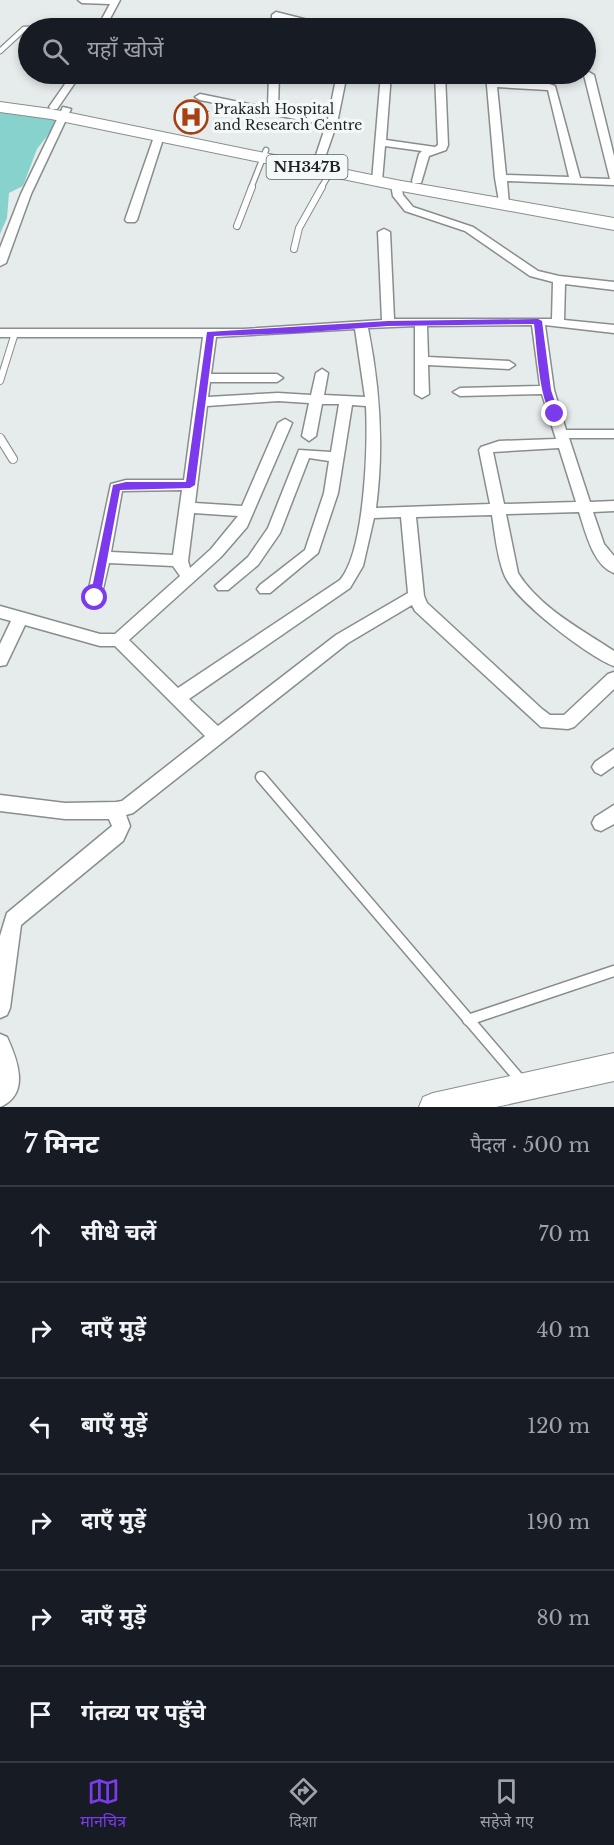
<!DOCTYPE html>
<html lang="hi">
<head>
<meta charset="utf-8">
<style>
	:root { --surface:#171b24; --page:#20242c; --text:#f1f3f6; --muted:#9ea1a6; --line:#363941; --accent:#7c3aed }
	body { margin:0; font-family:"Libre Baskerville","Noto Sans Devanagari",serif; background:var(--page); color:var(--text) }
	.stop { position:absolute; width:18px; height:18px; margin:-14px; border:4px solid #7c3aed; border-radius:50%; background:#fff }
	.stop.end { background:#7c3aed; border-color:#fff; box-shadow:0 2px 6px #0008 }
	.list { margin:0; padding:0; list-style:none }
	h2 { display:flex; justify-content:space-between; align-items:center; height:78px; margin:0; padding:0 24px; font-size:26px }
	h2 small { font-size:20px; font-weight:400; color:var(--muted) }
	.list li { display:grid; grid-template-columns:39px 1fr auto; gap:18px; align-items:center; box-sizing:border-box; height:96px; padding:0 24px; border-top:2px solid var(--line) }
	.list b { display:block; font-size:22px; white-space:nowrap }
	.list em { font-size:20px; font-style:normal; color:var(--muted) }
	.icon { flex:none; width:33px; height:33px; fill:none; stroke:currentColor; stroke-width:2; stroke-linecap:round; stroke-linejoin:round }
	.map { position:relative; flex:none; width:614px; height:1107px; overflow:hidden }
	.search { position:absolute; background:var(--surface); box-shadow:0 3px 9px #0003; left:18px; right:18px; top:18px; height:66px; display:flex; align-items:center; gap:15px; box-sizing:border-box; padding:0 21px; border-radius:33px; color:var(--muted); font-size:22px }
	.sheet { height:654px; background:var(--surface) }
	nav { display:flex; justify-content:space-around; align-items:center; box-sizing:border-box; height:84px; border-top:2px solid var(--line); background:var(--surface); font-size:16px; color:var(--muted) }
	nav a { display:grid; justify-items:center; gap:3px }
	nav .on { color:var(--accent) }
	.map>svg:first-child { display:block }
	.green { fill:#88d2ce }
	.building { fill:#626766 }
	.lines { fill:none; stroke-linecap:round; stroke-linejoin:round }
	.service-far3-casing { stroke:#888d8d; stroke-width:7 }
	.service-far2-casing { stroke:#888d8d; stroke-width:8 }
	.service-far1-casing { stroke:#888d8d; stroke-width:10 }
	.service-casing { stroke:#888d8d; stroke-width:13 }
	.minor-casing { stroke:#888d8d; stroke-width:3 }
	.tertiary-casing { stroke:#888d8d; stroke-width:2 }
	.trunk-casing { stroke:#888d8d; stroke-width:2 }
	.service-far3 { stroke:#fff; stroke-width:4.5 }
	.service-far2 { stroke:#fff; stroke-width:6 }
	.service-far1 { stroke:#fff; stroke-width:8 }
	.service { stroke:#fff; stroke-width:10 }
	.minor { fill:#fff; fill-rule:evenodd }
	.tertiary { fill:#fff; fill-rule:evenodd }
	.trunk { fill:#fff; fill-rule:evenodd }
	.route { fill:#7c3aed }
	.labels { text-anchor:middle; stroke-width:6; stroke-linejoin:round; paint-order:stroke }
	.far-poi-label { font-size:14px; fill:#1f2221; stroke:#f3f9f9; text-anchor:start }
	.shield { fill:#f3f9f9; stroke:#5f6262; stroke-width:1.5 }
	.shield-label { font-size:15px; font-weight:bold; fill:#1f2221 }
</style>
</head>
<body>
<div class="map">
<svg width="614" height="1107" viewBox="0 0 614 1107">
	<rect width="100%" height="100%" fill="#e6eceb"/>
	<path class="green" d="M0,109L55,117L54,127L37,149L23,186L9,193L7,218L0,234Z"/>
	<path class="building" d="M191,108L209,111L198,123L180,120Z"/>
	<g class="lines">
		<defs>
			<g id="service-far3">
				<path d="M0,51L24,29L50,28"/>
				<path d="M251,188L266,150"/>
				<path d="M321,188L335,164"/>
			</g>
			<g id="service-far2">
				<path d="M237,226L252,187"/>
				<path d="M294,249L299,228L322,187"/>
				<path d="M0,381L15,333"/>
			</g>
			<path id="service-far1" d="M0,438L13,459"/>
			<g id="service">
				<path d="M261,777L522,1082"/>
				<path d="M468,1020L614,971"/>
			</g>
			<g id="minor">
				<path d="M78,0H120L105,28H97L110,4L82,3Z"/>
				<path d="M276,12L332,26L333,28H320L280,19V28H272V15Z"/>
				<path d="M589,72L594,75L614,156V185L507,181L509,205L504,208L500,207L495,178L486,74H495L496,81L544,82L555,86L580,178L610,179L584,75ZM497,87L548,90L569,177L506,175Z"/>
				<path d="M72,74H81L57,109H51L49,107Z"/>
				<path d="M269,74H279L278,109L328,119L337,74H347L337,123L323,163L314,161L326,125L200,100L195,97L200,94L268,108Z"/>
				<path d="M381,74H391L386,140L435,147L438,145L435,74H445L448,145L446,150L429,156L421,183H413L412,181L419,154L422,151L385,146L382,181L377,184L372,181Z"/>
				<path d="M63,107L71,109L31,194L6,263L0,266V248L21,194Z"/>
				<path d="M155,134L164,136L137,220L135,222H127L125,220Z"/>
				<path d="M396,182L401,185L403,195L413,207L473,227L538,271L559,276L614,282V290L565,284L564,320L614,325V333L545,325L554,390L566,430H614V438H569L590,502L614,501V511L593,512L604,544L614,556V573C593,566 585,530 579,512L506,514L518,573C540,608 581,629 614,651V666C590,658 513,599 504,574C497,556 495,534 492,515L416,517L424,596L427,603L542,709L550,715H564L608,674L614,672V689L574,727L568,729L541,727L415,611L412,605L348,643L133,813L126,815L130,826L123,841L21,925L10,1008L7,1015L0,1018V936L7,913L112,826L109,819H65L0,811V795L65,803L116,802L122,801L205,736L115,646H100L25,625L6,665L0,666V644L11,621L0,618V606L100,634H115L180,576L173,566L109,563L100,602H90L87,598L111,484L126,480H184L203,337H0V329H243L382,320L378,232L384,229L390,232L394,319H552L553,282L530,276L465,231L405,211L393,196L391,185ZM532,325L540,386L460,388L453,392L460,396L542,394L556,439L499,441L481,447L479,450L490,504L376,508C384,447 380,388 368,328L415,326V394L422,398L429,394L428,365L509,369L515,365L509,361L428,357L427,326ZM355,329L365,397L324,395L328,373L322,369L316,373L311,395L278,393L208,397L210,382H277L283,378L277,374H211L216,337ZM278,401L309,403L302,436L309,441L316,436L322,404H339L331,452L299,450L268,528L248,557L215,586L218,590H228L258,565L280,533L309,458L329,461L324,493L305,550L260,585L257,589L260,593H270L318,553L338,493L352,405L366,406C368,445 365,551 340,580L178,688L129,640L221,557L247,527L292,423L285,419L278,423L242,506L195,503L207,406ZM559,448L576,502L504,504L493,452ZM182,490L173,555L111,552L122,491ZM194,513L238,516L211,549L190,568L188,561ZM401,517L408,593L336,635L218,726L189,699L350,588L363,566L374,518Z"/>
				<path d="M614,749V766L601,775L595,772L592,767L595,762Z"/>
				<path d="M614,805V824L601,831L595,829L592,823L595,817Z"/>
				<path d="M0,1034L7,1037C17,1059 31,1094 0,1107Z"/>
			</g>
			<path id="tertiary" d="M614,1053V1081L496,1107H419L423,1097L433,1093Z"/>
			<path id="trunk" d="M0,102L51,109L396,180L614,218V230L396,190L51,119L0,112Z"/>
		</defs>
		<use href="#service-far3" class="service-far3-casing"/>
		<use href="#service-far2" class="service-far2-casing"/>
		<use href="#service-far1" class="service-far1-casing"/>
		<use href="#service" class="service-casing"/>
		<use href="#minor" class="minor-casing"/>
		<use href="#tertiary" class="tertiary-casing"/>
		<use href="#trunk" class="trunk-casing"/>
		<use href="#service-far3" class="service-far3"/>
		<use href="#service-far2" class="service-far2"/>
		<use href="#service-far1" class="service-far1"/>
		<use href="#service" class="service"/>
		<use href="#minor" class="minor"/>
		<use href="#tertiary" class="tertiary"/>
		<use href="#trunk" class="trunk"/>
	</g>
	<path class="route" d="M538,319L542,321L551,390L559,414L555,417C539,408 537,343 534,324L388,326L296,333L214,336L195,485L190,488L120,490L100,598L95,602L91,601L90,598L113,485L126,482H186L207,332L388,321Z"/>
	<defs>
		<symbol id="hospital-ring" viewBox="-11 -11 22 22"><circle r="9.5" fill="#f3f9f9" stroke="#a64113" stroke-width="1.5"/><path d="M-5-5h3v3.5h4V-5h3V5h-3V1.5h-4V5h-3Z" fill="#a64113"/></symbol>
	</defs>
	<g fill-rule="evenodd">
		<use href="#hospital-ring" x="172" y="98" width="38" height="38"/>
	</g>
	<g class="labels">
		<g class="far-poi-label">
			<text x="214" y="114">Prakash Hospital<tspan x="214" dy="16">and Research Centre</tspan></text>
		</g>
		<rect class="shield" x="266.5" y="155" width="81" height="24" rx="4.5"/>
		<g class="shield-label">
			<text x="307" y="172">NH347B</text>
		</g>
	</g>
</svg>
<div class="stop" style="left:95px;top:598px"></div>
<div class="stop end" style="left:555px;top:414px"></div>
<div class="search"><svg class="icon" aria-label="search" viewBox="0 0 24 24"><circle cx="10" cy="10" r="6"/><path d="M15 15l6 6"/></svg>यहाँ खोजें</div>
</div>
<section class="sheet">
<h2>7 मिनट<small>पैदल · 500 m</small></h2>
<ul class="list">
<li><svg class="icon" aria-label="ahead" viewBox="0 0 24 24"><path d="M12 20V5M6 11l6-6 6 6"/></svg><div><b>सीधे चलें</b></div><em>70 m</em></li>
<li><svg class="icon" aria-label="right" viewBox="0 0 24 24"><path d="M7 20v-9h11M14 6l5 5-5 5"/></svg><div><b>दाएँ मुड़ें</b></div><em>40 m</em></li>
<li><svg class="icon" aria-label="left" viewBox="0 0 24 24"><path d="M17 20v-9H6M10 6l-5 5 5 5"/></svg><div><b>बाएँ मुड़ें</b></div><em>120 m</em></li>
<li><svg class="icon" aria-label="right" viewBox="0 0 24 24"><path d="M7 20v-9h11M14 6l5 5-5 5"/></svg><div><b>दाएँ मुड़ें</b></div><em>190 m</em></li>
<li><svg class="icon" aria-label="right" viewBox="0 0 24 24"><path d="M7 20v-9h11M14 6l5 5-5 5"/></svg><div><b>दाएँ मुड़ें</b></div><em>80 m</em></li>
<li><svg class="icon" aria-label="arrive" viewBox="0 0 24 24"><path d="M6 21V4h12l-3 4 3 4H6"/></svg><div><b>गंतव्य पर पहुँचे</b></div></li>
</ul>
</section>
<nav>
<a class="on"><svg class="icon" aria-label="map" viewBox="0 0 24 24"><path d="M3 6l6-2 6 2 6-2v14l-6 2-6-2-6 2zM9 4v14M15 6v14"/></svg>मानचित्र</a>
<a><svg class="icon" aria-label="directions" viewBox="0 0 24 24"><path d="M12 3l9 9-9 9-9-9zM9 14v-3h6M13 9l2 2-2 2"/></svg>दिशा</a>
<a><svg class="icon" aria-label="saved" viewBox="0 0 24 24"><path d="M7 4h10v16l-5-4-5 4z"/></svg>सहेजे गए</a>
</nav>
</body>
</html>
